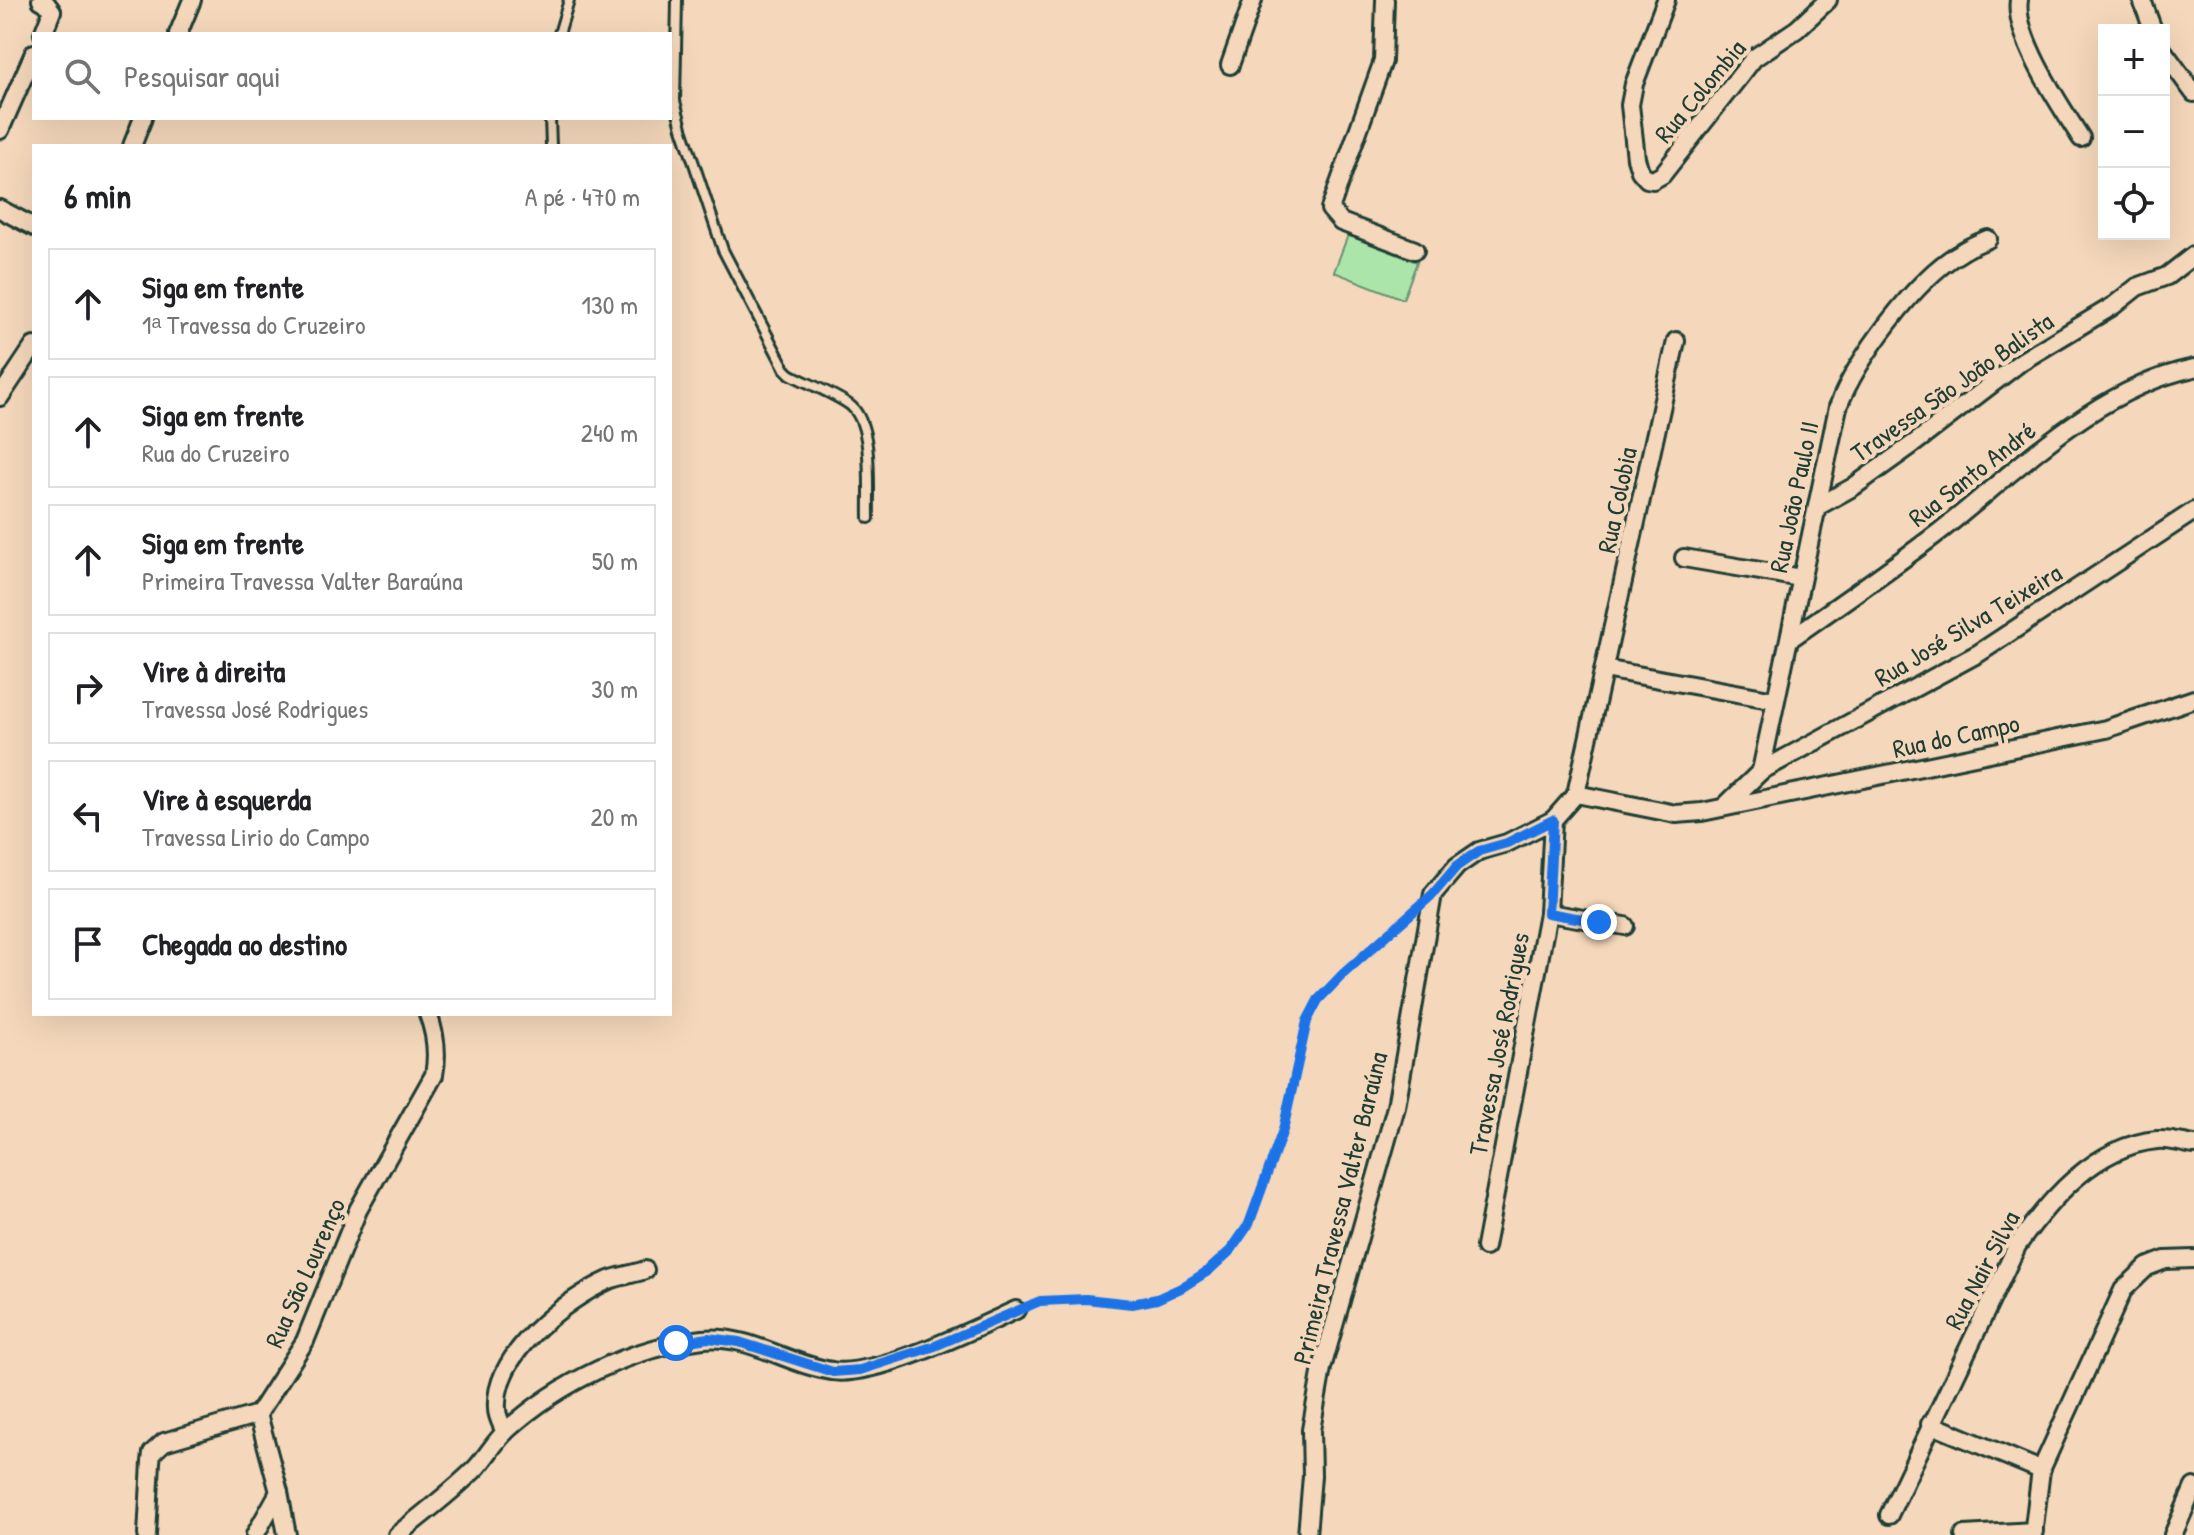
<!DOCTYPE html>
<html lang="pt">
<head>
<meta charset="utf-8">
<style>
	:root { --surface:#fff; --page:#f2f2f2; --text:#202124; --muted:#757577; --line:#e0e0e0 }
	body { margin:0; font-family:"Patrick Hand",sans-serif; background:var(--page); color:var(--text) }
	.controls { position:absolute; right:24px; top:24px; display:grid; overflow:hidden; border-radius:0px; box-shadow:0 8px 32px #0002 }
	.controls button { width:72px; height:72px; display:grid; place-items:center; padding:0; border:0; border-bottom:2px solid var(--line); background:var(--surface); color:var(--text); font:40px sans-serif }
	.stop { position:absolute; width:24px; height:24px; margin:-18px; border:6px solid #1a73e8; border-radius:50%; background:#fff }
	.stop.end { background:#1a73e8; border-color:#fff; box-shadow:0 2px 8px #0008 }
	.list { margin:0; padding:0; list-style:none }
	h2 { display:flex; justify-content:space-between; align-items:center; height:104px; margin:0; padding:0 32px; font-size:34px }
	h2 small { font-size:26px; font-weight:400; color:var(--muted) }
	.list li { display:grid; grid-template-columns:52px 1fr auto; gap:24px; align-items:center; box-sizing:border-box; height:112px; margin:0 16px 16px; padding:0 16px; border:2px solid var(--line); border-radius:0px }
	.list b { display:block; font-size:30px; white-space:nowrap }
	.list p { margin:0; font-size:26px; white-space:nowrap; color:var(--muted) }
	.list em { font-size:26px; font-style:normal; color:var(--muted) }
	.icon { flex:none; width:44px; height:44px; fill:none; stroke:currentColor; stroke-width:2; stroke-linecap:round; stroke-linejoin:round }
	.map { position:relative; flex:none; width:2194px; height:1535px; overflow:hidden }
	.search { position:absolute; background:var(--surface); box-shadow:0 8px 32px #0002; left:32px; top:32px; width:640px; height:88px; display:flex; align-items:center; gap:20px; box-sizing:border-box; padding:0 28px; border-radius:0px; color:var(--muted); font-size:30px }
	.panel { position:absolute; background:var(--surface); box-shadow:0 8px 32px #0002; left:32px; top:144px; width:640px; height:872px; border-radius:0px }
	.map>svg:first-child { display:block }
	.green { fill:#abe5aa; stroke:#65916f; stroke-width:2 }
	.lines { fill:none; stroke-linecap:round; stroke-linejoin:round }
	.lane-casing { stroke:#1f3d34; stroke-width:14 }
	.street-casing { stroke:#1f3d34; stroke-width:22 }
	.path { stroke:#1f3d34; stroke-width:3; stroke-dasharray:8 6; stroke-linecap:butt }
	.lane { stroke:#f5d8bb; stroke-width:8 }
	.street { stroke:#f5d8bb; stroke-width:16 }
	.route { stroke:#1a73e8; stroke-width:10 }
	.labels { text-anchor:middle; stroke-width:8; stroke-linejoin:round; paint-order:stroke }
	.street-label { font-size:26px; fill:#1f3d34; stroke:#f5d8bb }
</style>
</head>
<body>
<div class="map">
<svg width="2194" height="1535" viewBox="0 0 2194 1535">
	<rect width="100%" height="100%" fill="#f5d8bb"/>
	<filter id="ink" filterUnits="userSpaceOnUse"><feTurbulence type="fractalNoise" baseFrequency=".0125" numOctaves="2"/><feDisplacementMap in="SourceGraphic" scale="16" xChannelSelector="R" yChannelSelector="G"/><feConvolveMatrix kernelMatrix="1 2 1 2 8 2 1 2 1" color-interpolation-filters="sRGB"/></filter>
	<g filter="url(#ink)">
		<path class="green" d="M1348,235L1417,262L1403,299L1334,272Z"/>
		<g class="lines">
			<defs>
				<g id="lane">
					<path d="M677,0L675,101L682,128L723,250L785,369L790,374C804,382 842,397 852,407C874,428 868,490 869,518"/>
					<path d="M559,34L569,0"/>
					<path d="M550,118L551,146"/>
				</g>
				<g id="street">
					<path d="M41,0L46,3L52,11L43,34"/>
					<path d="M1385,0L1383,61L1330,209L1341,222L1415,250"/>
					<path d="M1666,0L1634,84L1630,105L1636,158L1640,171L1647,179L1653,180L1662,175L1754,58L1797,29L1828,0"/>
					<path d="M2019,0C2013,36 2062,108 2081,138"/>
					<path d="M2142,0L2153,30"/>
					<path d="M178,34L192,0"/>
					<path d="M2164,52L2194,93"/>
					<path d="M1230,65L1253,0"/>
					<path d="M0,130L34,53"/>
					<path d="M132,146L143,118"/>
					<path d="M0,209L34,227"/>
					<path d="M0,397L34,346"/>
					<path d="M1817,507L1853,487L1916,442L2022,361L2113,306L2137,287L2167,276L2194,255"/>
					<path d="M1684,558L1801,578"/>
					<path d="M1790,639C1840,604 1891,569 1939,532C2017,471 2094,389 2194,368"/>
					<path d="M1604,669L1775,700"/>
					<path d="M1761,771L1979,653L2194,511"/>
					<path d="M1576,794L1676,814L1702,812L2106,729L2194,699"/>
					<path d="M1724,807L1761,771L1838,407C1856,360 1916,278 1960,253C1968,247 1978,243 1988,239"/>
					<path d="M1548,913L1625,926"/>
					<path d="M1485,1247L1548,913L1553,820L1576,794L1676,341"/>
					<path d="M258,1414L279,1492L287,1535"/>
					<path d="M1930,1424L2041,1470"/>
					<path d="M505,1432C502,1425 497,1417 497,1409C493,1354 565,1300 609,1280C620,1276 634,1274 645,1270"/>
					<path d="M1889,1515L2017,1246C2050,1199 2095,1146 2157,1140C2169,1139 2182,1143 2194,1145"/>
					<path d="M147,1535L151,1462L152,1453L164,1442L258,1414L305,1341L358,1210L434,1075C438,1054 436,1035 428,1014"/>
					<path d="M255,1535L279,1492"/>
					<path d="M397,1535C424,1513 452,1492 476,1468C487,1456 495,1441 507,1430C560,1382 631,1348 703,1339C748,1334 789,1365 832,1371C875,1378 974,1329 1016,1310"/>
					<path d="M1307,1535L1312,1476L1311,1430L1322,1368L1396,1107L1433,894L1457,866L1479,851L1507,843L1553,820"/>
					<path d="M1964,1535L2034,1531"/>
					<path d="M2033,1535L2041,1470L2123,1290L2147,1267L2165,1260L2194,1259"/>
					<path d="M2173,1535L2194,1487"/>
				</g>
			</defs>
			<use href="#lane" class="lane-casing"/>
			<use href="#street" class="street-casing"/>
			<path class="path" d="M1031,1305L1065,1299L1132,1304L1157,1299L1208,1271L1231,1250L1249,1224L1283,1130L1307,1021L1318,1000L1343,974L1413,914"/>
			<use href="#lane" class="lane"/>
			<use href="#street" class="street"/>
		</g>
	</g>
	<g class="lines" filter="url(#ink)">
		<path class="route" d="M676,1343L708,1338L739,1342L833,1372L860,1370L935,1346L1040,1301L1086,1299L1132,1304L1157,1299L1181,1288L1208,1271L1231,1250L1249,1224L1283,1130L1307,1021L1318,1000L1343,974L1433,894L1457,866L1479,851L1507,843L1553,820L1548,913L1599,922"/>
	</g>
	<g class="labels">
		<g class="street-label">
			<text transform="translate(1700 91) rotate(-50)" y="9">Rua Colombia</text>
			<text transform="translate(1952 387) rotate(-35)" y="9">Travessa São João Balista</text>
			<text transform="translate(1972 474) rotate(-38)" y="9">Rua Santo André</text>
			<text transform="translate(1794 497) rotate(-78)" y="9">Rua João Paulo II</text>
			<text transform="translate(1617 500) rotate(-78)" y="9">Rua Colobia</text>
			<text transform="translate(1968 625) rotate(-31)" y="9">Rua José Silva Teixeira</text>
			<text transform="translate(1956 736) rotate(-12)" y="9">Rua do Campo</text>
			<text transform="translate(1499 1044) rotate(-79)" y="9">Travessa José Rodrigues</text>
			<text transform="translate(1340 1208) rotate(-76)" y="9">Primeira Travessa Valter Baraúna</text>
			<text transform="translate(1982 1270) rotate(-62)" y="9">Rua Nair Silva</text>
			<text transform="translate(305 1273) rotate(-66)" y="9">Rua São Lourenço</text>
		</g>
	</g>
</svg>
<div class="controls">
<button>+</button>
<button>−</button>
<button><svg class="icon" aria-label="locate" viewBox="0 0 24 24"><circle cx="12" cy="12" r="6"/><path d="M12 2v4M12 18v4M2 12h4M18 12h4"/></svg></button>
</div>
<div class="stop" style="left:676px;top:1343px"></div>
<div class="stop end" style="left:1599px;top:922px"></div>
<div class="search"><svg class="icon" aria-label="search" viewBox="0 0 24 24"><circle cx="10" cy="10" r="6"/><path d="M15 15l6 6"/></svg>Pesquisar aqui</div>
<section class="panel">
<h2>6 min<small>A pé · 470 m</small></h2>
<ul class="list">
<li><svg class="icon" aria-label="ahead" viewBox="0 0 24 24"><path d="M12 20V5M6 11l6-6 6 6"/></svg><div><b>Siga em frente</b><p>1ᵃ Travessa do Cruzeiro</p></div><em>130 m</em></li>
<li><svg class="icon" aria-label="ahead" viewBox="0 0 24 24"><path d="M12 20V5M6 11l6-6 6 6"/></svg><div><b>Siga em frente</b><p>Rua do Cruzeiro</p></div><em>240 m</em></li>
<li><svg class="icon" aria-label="ahead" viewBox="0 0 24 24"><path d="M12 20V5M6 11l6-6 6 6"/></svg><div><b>Siga em frente</b><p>Primeira Travessa Valter Baraúna</p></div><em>50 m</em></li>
<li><svg class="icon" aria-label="right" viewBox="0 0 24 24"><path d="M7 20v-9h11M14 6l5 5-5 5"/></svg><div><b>Vire à direita</b><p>Travessa José Rodrigues</p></div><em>30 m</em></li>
<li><svg class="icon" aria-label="left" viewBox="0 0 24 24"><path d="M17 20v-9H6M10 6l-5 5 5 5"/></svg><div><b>Vire à esquerda</b><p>Travessa Lirio do Campo</p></div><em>20 m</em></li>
<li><svg class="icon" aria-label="arrive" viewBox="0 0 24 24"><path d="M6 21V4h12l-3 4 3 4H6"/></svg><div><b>Chegada ao destino</b></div></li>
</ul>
</section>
</div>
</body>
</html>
